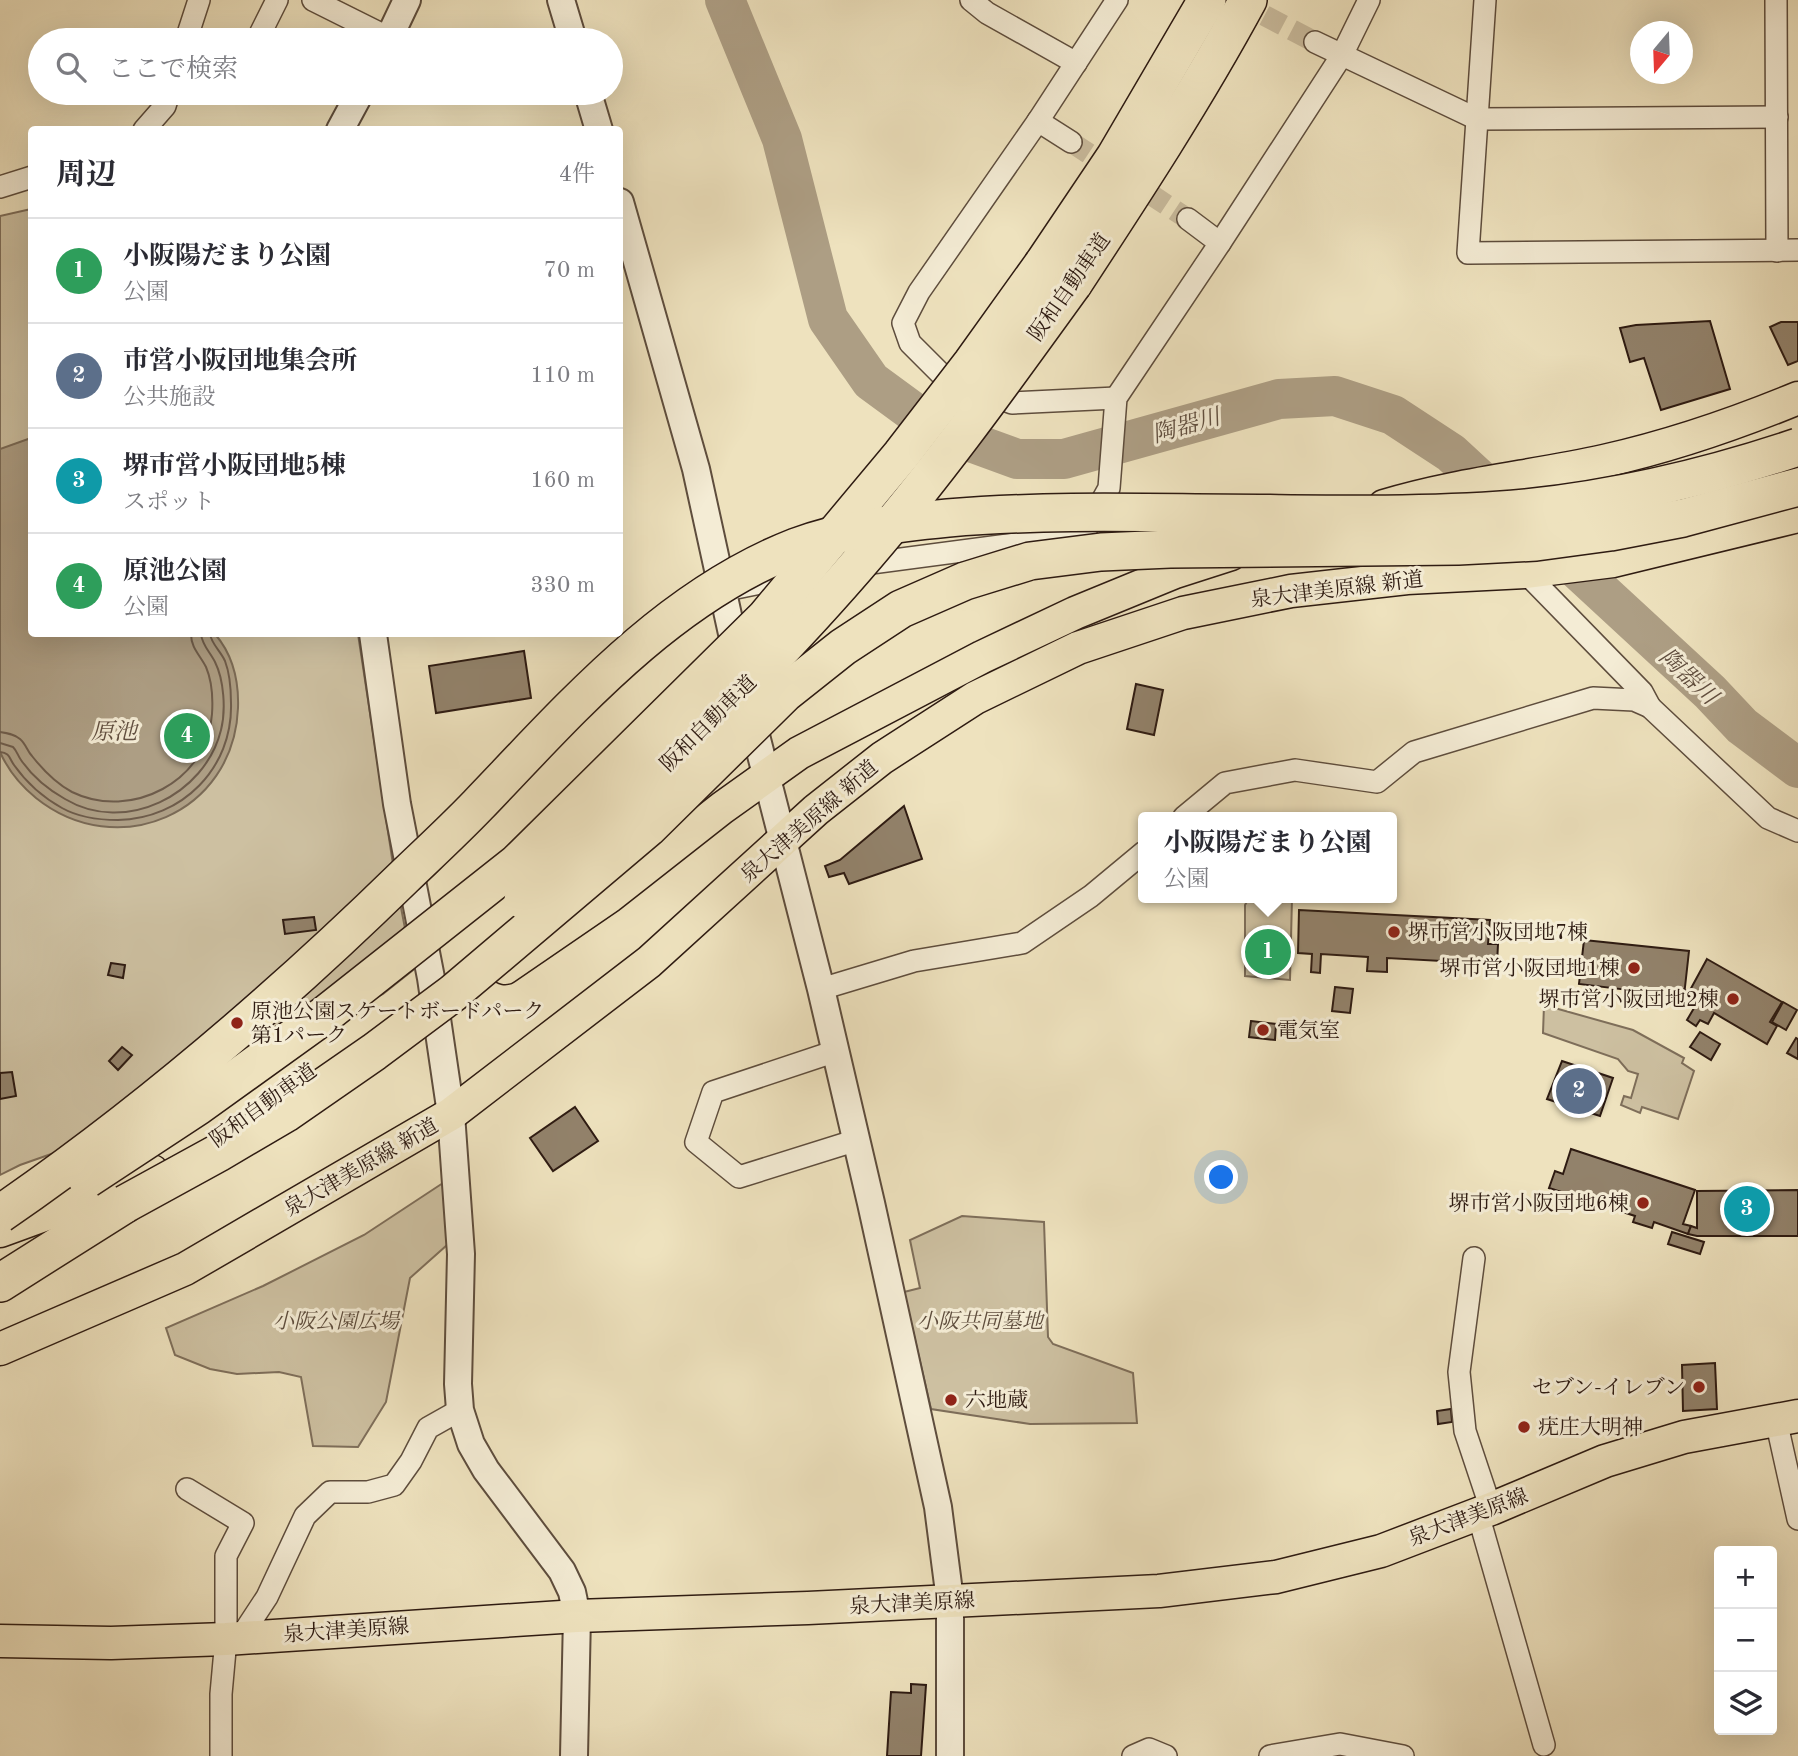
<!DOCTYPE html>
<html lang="ja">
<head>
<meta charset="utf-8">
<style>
	:root { --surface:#fff; --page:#f7f7f7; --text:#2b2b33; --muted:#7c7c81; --line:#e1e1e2; --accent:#0f766e }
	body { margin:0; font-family:"Old Standard TT","Noto Serif JP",serif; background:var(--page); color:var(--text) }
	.controls { position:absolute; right:21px; bottom:21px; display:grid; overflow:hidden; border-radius:7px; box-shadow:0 7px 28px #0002 }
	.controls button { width:63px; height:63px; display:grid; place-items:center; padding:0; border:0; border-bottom:2px solid var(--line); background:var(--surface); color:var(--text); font:35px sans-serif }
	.compass { position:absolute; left:1630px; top:21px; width:63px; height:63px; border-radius:50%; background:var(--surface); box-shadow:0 7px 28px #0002; rotate:199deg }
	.you { position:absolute; left:1222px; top:1178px; width:24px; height:24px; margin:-18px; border:5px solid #fff; border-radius:50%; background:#1a73e8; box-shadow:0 0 0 10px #1a73e833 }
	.badge { display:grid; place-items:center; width:46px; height:46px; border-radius:50%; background:var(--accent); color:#fff; font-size:23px; font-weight:700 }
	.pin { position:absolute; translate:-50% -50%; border:4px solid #fff; box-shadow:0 2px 7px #0006 }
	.popup { position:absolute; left:1138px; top:812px; width:259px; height:91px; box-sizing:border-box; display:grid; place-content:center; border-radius:7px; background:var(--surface); filter:drop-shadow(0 2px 5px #0005); font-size:23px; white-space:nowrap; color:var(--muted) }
	.popup b { font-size:26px; color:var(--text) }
	.popup::after { content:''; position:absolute; left:50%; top:100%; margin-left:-14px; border:14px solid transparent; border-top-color:var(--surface) }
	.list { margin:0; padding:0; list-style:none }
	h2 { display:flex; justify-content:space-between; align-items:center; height:91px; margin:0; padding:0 28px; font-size:30px }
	h2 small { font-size:23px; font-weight:400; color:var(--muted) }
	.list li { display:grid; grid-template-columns:46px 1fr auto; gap:21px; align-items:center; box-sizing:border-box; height:105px; padding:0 28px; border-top:2px solid var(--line) }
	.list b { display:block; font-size:26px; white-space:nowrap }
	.list p { margin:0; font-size:23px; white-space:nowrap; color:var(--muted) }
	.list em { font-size:23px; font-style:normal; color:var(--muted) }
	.icon { flex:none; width:38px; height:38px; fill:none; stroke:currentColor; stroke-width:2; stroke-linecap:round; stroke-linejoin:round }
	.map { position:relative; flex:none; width:1798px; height:1756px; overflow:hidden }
	.search { position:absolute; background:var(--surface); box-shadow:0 7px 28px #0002; left:28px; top:28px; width:595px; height:77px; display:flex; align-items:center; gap:18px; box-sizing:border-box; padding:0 24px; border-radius:38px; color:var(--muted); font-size:26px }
	.panel { position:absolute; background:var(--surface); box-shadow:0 7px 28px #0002; left:28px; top:126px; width:595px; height:511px; border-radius:7px }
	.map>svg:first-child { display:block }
	.green { fill:#cdc0a1; stroke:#7e6e5a; stroke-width:2 }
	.water { fill:#ad9e84; stroke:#7a6a56; stroke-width:2 }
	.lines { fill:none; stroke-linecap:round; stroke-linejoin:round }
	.shore { stroke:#6e5c4b; stroke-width:2 }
	.river { stroke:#ad9e84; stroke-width:40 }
	.building { fill:#92826b; stroke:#2e1b12; stroke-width:2 }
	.minor-tunnel { stroke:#c8ba9c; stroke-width:21; stroke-dasharray:21 10; stroke-linecap:butt }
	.minor-casing { stroke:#5e4d3d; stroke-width:24 }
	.tertiary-casing { stroke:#5e4d3d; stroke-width:30 }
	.primary-casing { stroke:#2e1b12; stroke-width:35 }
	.motorway-casing { stroke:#2e1b12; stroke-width:40 }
	.minor { stroke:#f4ecd5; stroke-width:21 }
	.tertiary { stroke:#f4ecd5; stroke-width:26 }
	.primary { stroke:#eee2be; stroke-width:32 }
	.motorway { stroke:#eee2be; stroke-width:37 }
	.motorway-bridge-casing { stroke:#2e1b12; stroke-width:40; stroke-linecap:butt }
	.motorway-bridge { stroke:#eee2be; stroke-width:37 }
	.poi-dot { fill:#8f2418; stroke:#f4ecd5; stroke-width:2.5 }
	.labels { text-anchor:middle; stroke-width:6; stroke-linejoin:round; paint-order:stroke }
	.street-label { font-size:21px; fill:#2e1b12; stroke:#f4ecd5 }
	.poi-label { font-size:21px; fill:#2e1b12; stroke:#f4ecd5; text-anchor:start }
	.park-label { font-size:21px; font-style:italic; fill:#5e4d3d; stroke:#f4ecd5 }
	.water-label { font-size:23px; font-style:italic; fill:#614f40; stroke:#f4ecd5 }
</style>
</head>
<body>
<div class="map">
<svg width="1798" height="1756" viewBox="0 0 1798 1756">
	<rect width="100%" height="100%" fill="#eee2be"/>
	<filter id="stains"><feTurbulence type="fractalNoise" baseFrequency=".00286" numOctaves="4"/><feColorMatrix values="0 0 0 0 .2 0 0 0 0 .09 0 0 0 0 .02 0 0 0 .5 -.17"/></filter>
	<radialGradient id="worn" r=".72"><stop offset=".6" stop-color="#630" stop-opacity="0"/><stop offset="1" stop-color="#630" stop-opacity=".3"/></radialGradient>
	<g class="green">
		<path d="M31,209L32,634H358L394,871L413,970L383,994L145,1121L20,1165L0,1175V216Z"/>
		<path d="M1249,898H1292L1290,980L1245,976V905Z"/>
		<path d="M1544,1005L1633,1030L1684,1058L1682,1063L1694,1071L1678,1119L1642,1107L1640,1113L1621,1105L1624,1096L1631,1098L1638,1074L1628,1071L1618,1059L1543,1033Z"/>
		<path d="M446,1181L447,1245L410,1278L386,1402L358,1447L313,1446L301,1377L279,1372L237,1374L210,1369L175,1355L166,1328L263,1286L364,1235Z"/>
		<path d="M962,1216L1044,1222L1048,1337L1053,1344L1133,1373L1137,1423L1030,1424L931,1409L904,1292L920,1288L910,1240Z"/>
	</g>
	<path class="water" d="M31,438L32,634H215C233,655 239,680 238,708C234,814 117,863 36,798C20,785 8,770 0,752V449Z"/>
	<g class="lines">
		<g class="shore">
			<path d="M0,732C7,733 14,734 20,739C26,744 27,751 32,756C43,770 57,784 72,792C131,821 208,781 212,714C213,699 212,681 206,667C200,655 191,648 191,634"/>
			<path d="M0,743L13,747C17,751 18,756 21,760C32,776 49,790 65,799C125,835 205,795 221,730C226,710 224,680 215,662C210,652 202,645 201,634"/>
			<path d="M0,752C10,753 9,758 14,765C26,782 44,798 62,808C78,817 100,820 118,820C182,819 233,768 231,703C231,690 230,674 225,661C221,652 211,643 210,634"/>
		</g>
		<path class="river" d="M725,0L782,139L828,319L871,381L916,414L976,444L1017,459H1064L1279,399L1335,396L1393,415L1451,453L1710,692L1742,726L1798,768"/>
	</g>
	<g class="building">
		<path d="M1710,321L1730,389L1661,410L1644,358L1630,362L1620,328L1636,325Z"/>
		<path d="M1781,322H1798V361L1788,365L1770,327Z"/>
		<path d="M524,651L531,698L436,713L429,666Z"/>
		<path d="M1136,684L1163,690L1154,735L1127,729Z"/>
		<path d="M904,806L922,859L849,884L844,873L829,877L825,866L840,860Z"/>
		<path d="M1299,910L1490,920L1488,944H1498L1497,964L1387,958V972L1367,971L1368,957L1321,954L1320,973L1311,972L1312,954L1298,953Z"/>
		<path d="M314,917L316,930L285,934L283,920Z"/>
		<path d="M1584,940L1689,951L1684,996L1645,991L1644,1008L1635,1007L1637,991L1579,984Z"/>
		<path d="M1707,959L1782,1002L1770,1022L1777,1026L1767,1044L1714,1013L1708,1024L1700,1020L1696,1026L1687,1020L1697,1003L1684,996V990L1689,992Z"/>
		<path d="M111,963L125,965L123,978L108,975Z"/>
		<path d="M1335,987L1353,989L1350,1013L1332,1011Z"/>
		<path d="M1783,1002L1797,1010L1786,1030L1772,1022Z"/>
		<path d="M1251,1021L1276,1024L1275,1040L1249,1037Z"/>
		<path d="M1700,1032L1720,1044L1711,1060L1690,1047Z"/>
		<path d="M1796,1038L1798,1039V1059L1787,1053Z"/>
		<path d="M122,1047L132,1055L118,1070L109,1061Z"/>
		<path d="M1562,1061L1613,1078L1600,1116L1547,1099Z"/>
		<path d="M12,1072L16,1096L0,1099V1073Z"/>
		<path d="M575,1107L598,1141L553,1171L530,1138Z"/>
		<path d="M1571,1149L1695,1190L1683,1224L1691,1226L1688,1234L1654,1222L1652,1228L1633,1222L1635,1216L1549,1188L1555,1171L1563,1174Z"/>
		<path d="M1798,1190V1236H1697L1688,1234L1691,1226L1697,1228V1191Z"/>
		<path d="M1672,1232L1704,1242L1700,1254L1668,1244Z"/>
		<path d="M1715,1363L1717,1409L1683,1411L1682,1365Z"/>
		<path d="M1451,1409L1452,1422L1438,1424L1437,1411Z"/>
		<path d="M911,1684L926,1685L921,1756H887L891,1692L911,1693Z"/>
	</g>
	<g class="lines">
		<g class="minor-tunnel">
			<path d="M1237,1L1315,42"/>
			<path d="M1071,142L1188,219"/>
		</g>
		<defs>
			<g id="minor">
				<path d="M313,0L389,38"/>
				<path d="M971,0L987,13L1076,63"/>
				<path d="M1485,0L1468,253L1798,250"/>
				<path d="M1776,0L1777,251"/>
				<path d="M186,40L199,0"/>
				<path d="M257,40L277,0"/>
				<path d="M1315,42L1477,119L1777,117"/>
				<path d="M1038,121L1071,142"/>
				<path d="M144,130L165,106L169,93"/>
				<path d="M0,187L32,177"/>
				<path d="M1188,219L1220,243"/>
				<path d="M1116,398L1012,403L944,377L910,343L903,323L919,292L1038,121L1117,0"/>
				<path d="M856,565L1083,535L1109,488L1116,398L1220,243L1342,55L1369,0"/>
				<path d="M1525,572L1642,692L1650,707"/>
				<path d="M736,588L800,575"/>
				<path d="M1184,817L1225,783L1295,770L1377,782L1414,752L1593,698L1634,700L1650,707L1768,818L1798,831"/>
				<path d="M821,989L914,961L1022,943L1091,896L1144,852"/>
				<path d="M836,1051L713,1092L696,1142L739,1177L857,1140"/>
				<path d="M1474,1258L1459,1372L1465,1431L1491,1509"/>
				<path d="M1776,1420L1798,1519"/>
				<path d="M187,1489L243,1523L226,1556V1639L221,1694V1756"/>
				<path d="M1478,1514L1544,1745"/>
				<path d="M240,1638L267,1597L305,1516L330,1492H368L394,1485L411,1461L428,1428L460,1410"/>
				<path d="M1133,1756L1149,1749L1166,1756"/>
				<path d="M1270,1756L1340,1744L1403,1756"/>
			</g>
			<g id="tertiary">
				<path d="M561,0L573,40"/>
				<path d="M388,40L407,0"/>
				<path d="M588,93L599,130"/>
				<path d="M340,130L360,93"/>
				<path d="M620,202L696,469L738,661"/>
				<path d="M373,634L397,804L431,978L451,1114L461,1254L458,1384L460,1410L471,1444L486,1470L562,1571L572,1592L577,1616L574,1756"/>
				<path d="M750,712L821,989L871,1203L938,1507L950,1600V1756"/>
			</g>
			<g id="primary">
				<path d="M1384,506C1456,484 1531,477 1604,461C1671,446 1735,424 1798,398"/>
				<path d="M505,968L610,896L722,808L799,753L982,657L1075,613L1175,572L1231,554"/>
				<path d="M0,1231L118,1188L152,1171"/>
				<path d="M0,1349L185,1269L451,1114L649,962L816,810L882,758L975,698L1078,648L1183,613L1291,591L1407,578L1525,572L1613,561L1798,516"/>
				<path d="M0,1641L111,1643L226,1639L577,1616L808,1608L1159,1591L1276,1577L1381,1551L1491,1509L1605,1461L1684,1437L1798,1416"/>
			</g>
			<g id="motorway">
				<path d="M1043,264L1115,157L1207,0"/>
				<path d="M1073,284C1134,191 1195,98 1248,0"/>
				<path d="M0,1283L125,1204"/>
			</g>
		</defs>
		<use href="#minor" class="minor-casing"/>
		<use href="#tertiary" class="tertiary-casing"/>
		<use href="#primary" class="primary-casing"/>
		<use href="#motorway" class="motorway-casing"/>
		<use href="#minor" class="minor"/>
		<use href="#tertiary" class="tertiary"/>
		<use href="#primary" class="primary"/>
		<use href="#motorway" class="motorway"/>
		<defs>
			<g id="motorway-bridge">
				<path d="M523,900C566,863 606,823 647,784C724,710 798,635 867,554C941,468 1007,375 1073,284"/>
				<path d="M87,1179L198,1106L326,1014L517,863L765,618L901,455L972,363L1043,264"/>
				<path d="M125,1204L218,1153L286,1113L374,1052L453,993L648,828L785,693L843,647L901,609L965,581L1030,561L1101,552L1170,549L1458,546L1536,542L1610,532L1683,518L1798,487"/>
				<path d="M0,1214C144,1115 279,999 404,877C429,853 454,830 478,805C572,707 666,598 796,547C844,529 897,523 948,518C1031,511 1113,512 1196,513C1306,513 1417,518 1526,508C1620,498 1709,477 1798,447"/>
			</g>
		</defs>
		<use href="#motorway-bridge" class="motorway-bridge-casing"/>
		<use href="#motorway-bridge" class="motorway-bridge"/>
	</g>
	<g class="poi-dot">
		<circle cx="1394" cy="932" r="7"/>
		<circle cx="1634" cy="968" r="7"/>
		<circle cx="1733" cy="999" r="7"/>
		<circle cx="237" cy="1023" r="7"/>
		<circle cx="1263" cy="1030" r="7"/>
		<circle cx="1643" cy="1203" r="7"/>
		<circle cx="1699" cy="1387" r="7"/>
		<circle cx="951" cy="1400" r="7"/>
		<circle cx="1524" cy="1427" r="7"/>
	</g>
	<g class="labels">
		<g class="street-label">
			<text transform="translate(1069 287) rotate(-55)" y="7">阪和自動車道</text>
			<text transform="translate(1337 589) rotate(-7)" y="7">泉大津美原線 新道</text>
			<text transform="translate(708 723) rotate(-45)" y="7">阪和自動車道</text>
			<text transform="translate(809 821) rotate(-41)" y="7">泉大津美原線 新道</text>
			<text transform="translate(263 1105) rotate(-36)" y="7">阪和自動車道</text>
			<text transform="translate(361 1167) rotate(-30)" y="7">泉大津美原線 新道</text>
			<text transform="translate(1468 1517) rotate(-21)" y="7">泉大津美原線</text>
			<text transform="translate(912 1603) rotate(-3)" y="7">泉大津美原線</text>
			<text transform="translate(346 1630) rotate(-4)" y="7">泉大津美原線</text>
		</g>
		<g class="poi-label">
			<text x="1408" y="939">堺市営小阪団地7棟</text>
			<text x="1620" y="975" text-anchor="end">堺市営小阪団地1棟</text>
			<text x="1719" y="1006" text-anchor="end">堺市営小阪団地2棟</text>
			<text x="251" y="1018">原池公園スケートボードパーク<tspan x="251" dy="24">第1パーク</tspan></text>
			<text x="1277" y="1037">電気室</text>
			<text x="1629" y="1210" text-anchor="end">堺市営小阪団地6棟</text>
			<text x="1685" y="1394" text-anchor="end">セブン-イレブン</text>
			<text x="965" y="1407">六地蔵</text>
			<text x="1538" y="1434">疣庄大明神</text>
		</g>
		<g class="park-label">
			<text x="336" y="1328">小阪公園広場</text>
			<text x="980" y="1328">小阪共同墓地</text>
		</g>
		<g class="water-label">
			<text transform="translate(1186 425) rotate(-16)" y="8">陶器川</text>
			<text transform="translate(1689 676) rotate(43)" y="8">陶器川</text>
			<text x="114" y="739">原池</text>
		</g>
	</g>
	<rect width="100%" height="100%" filter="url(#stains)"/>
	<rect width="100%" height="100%" fill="url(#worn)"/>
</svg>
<div class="controls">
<button>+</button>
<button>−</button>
<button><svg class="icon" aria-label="layers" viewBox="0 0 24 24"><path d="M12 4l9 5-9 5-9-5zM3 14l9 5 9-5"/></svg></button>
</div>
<svg class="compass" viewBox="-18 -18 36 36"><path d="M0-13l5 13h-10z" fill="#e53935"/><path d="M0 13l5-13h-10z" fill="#7c7c81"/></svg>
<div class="you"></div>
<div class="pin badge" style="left:1268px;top:952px;background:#2e9e5b">1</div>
<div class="popup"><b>小阪陽だまり公園</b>公園</div>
<div class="pin badge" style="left:1579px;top:1091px;background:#5c6f8a">2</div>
<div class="pin badge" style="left:1747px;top:1209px;background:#0f9aa8">3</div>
<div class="pin badge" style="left:187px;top:736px;background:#2e9e5b">4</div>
<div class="search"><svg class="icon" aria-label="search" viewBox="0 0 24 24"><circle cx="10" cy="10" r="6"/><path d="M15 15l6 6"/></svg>ここで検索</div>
<section class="panel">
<h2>周辺<small>4件</small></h2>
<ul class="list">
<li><span class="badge" style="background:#2e9e5b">1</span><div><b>小阪陽だまり公園</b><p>公園</p></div><em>70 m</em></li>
<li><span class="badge" style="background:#5c6f8a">2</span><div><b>市営小阪団地集会所</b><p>公共施設</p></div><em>110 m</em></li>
<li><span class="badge" style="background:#0f9aa8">3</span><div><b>堺市営小阪団地5棟</b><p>スポット</p></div><em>160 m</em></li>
<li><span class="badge" style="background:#2e9e5b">4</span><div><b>原池公園</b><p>公園</p></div><em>330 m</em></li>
</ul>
</section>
</div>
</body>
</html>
